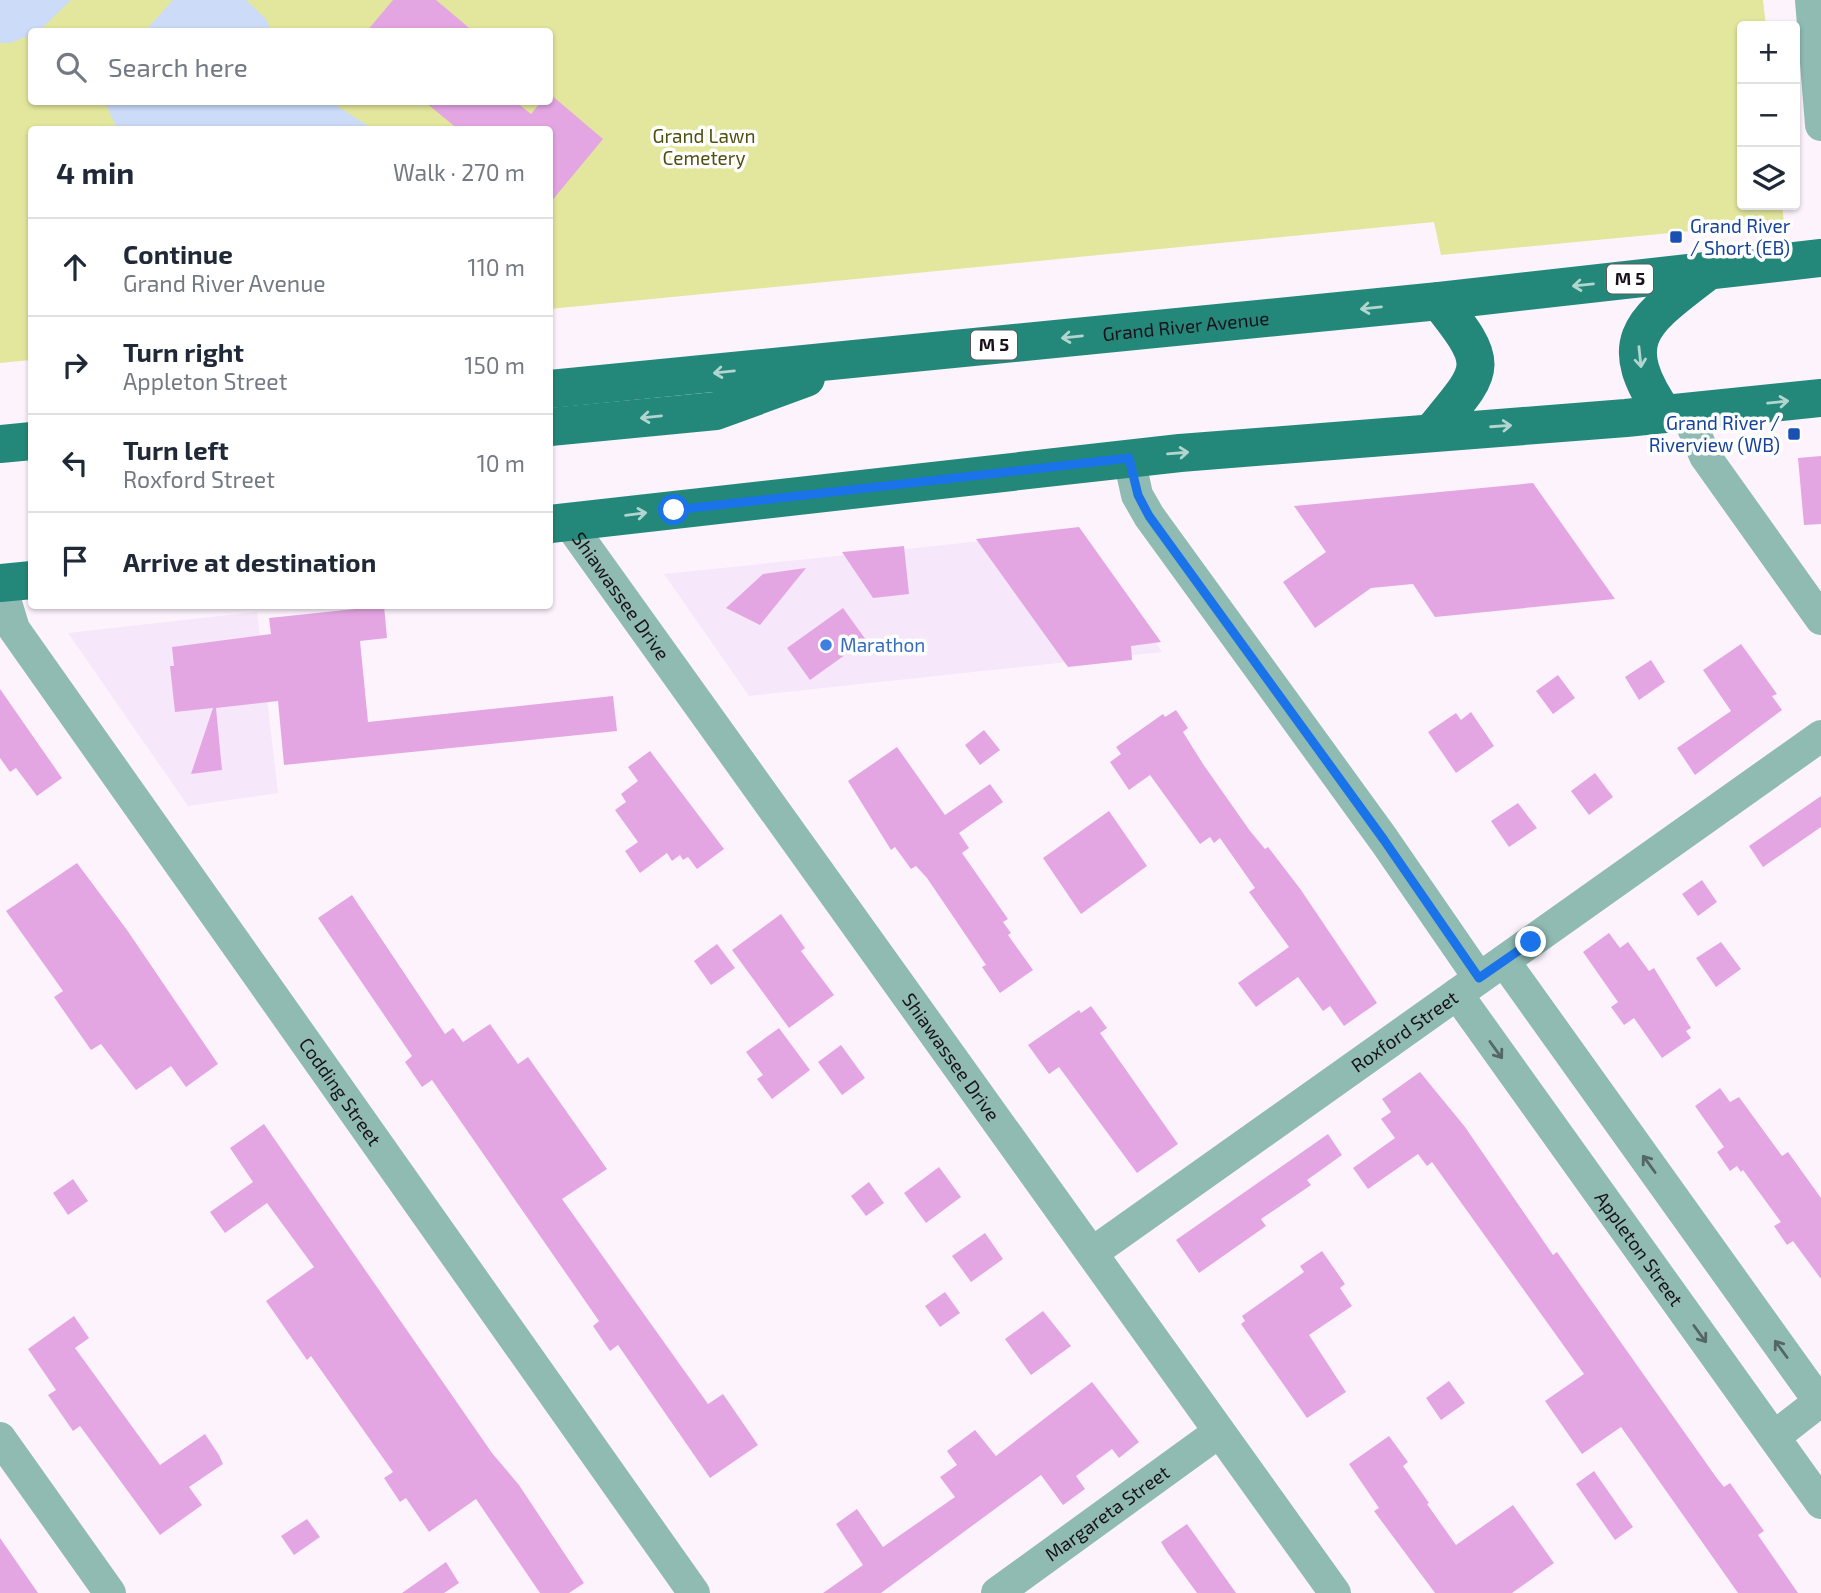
<!DOCTYPE html>
<html lang="en">
<head>
<meta charset="utf-8">
<style>
	:root { --surface:#fff; --page:#f2f2f3; --text:#1f2937; --muted:#747a83; --line:#e0e1e3 }
	body { margin:0; font-family:"Exo 2",sans-serif; background:var(--page); color:var(--text) }
	.controls { position:absolute; right:21px; top:21px; display:grid; overflow:hidden; border-radius:7px; box-shadow:0 2px 5px #0004 }
	.controls button { width:63px; height:63px; display:grid; place-items:center; padding:0; border:0; border-bottom:2px solid var(--line); background:var(--surface); color:var(--text); font:35px sans-serif }
	.stop { position:absolute; width:21px; height:21px; margin:-16px; border:5px solid #1a73e8; border-radius:50%; background:#fff }
	.stop.end { background:#1a73e8; border-color:#fff; box-shadow:0 2px 7px #0008 }
	.list { margin:0; padding:0; list-style:none }
	h2 { display:flex; justify-content:space-between; align-items:center; height:91px; margin:0; padding:0 28px; font-size:30px }
	h2 small { font-size:23px; font-weight:400; color:var(--muted) }
	.list li { display:grid; grid-template-columns:46px 1fr auto; gap:21px; align-items:center; box-sizing:border-box; height:98px; padding:0 28px; border-top:2px solid var(--line) }
	.list b { display:block; font-size:26px; white-space:nowrap }
	.list p { margin:0; font-size:23px; white-space:nowrap; color:var(--muted) }
	.list em { font-size:23px; font-style:normal; color:var(--muted) }
	.icon { flex:none; width:38px; height:38px; fill:none; stroke:currentColor; stroke-width:2; stroke-linecap:round; stroke-linejoin:round }
	.map { position:relative; flex:none; width:1821px; height:1593px; overflow:hidden }
	.search { position:absolute; background:var(--surface); box-shadow:0 2px 5px #0004; left:28px; top:28px; width:525px; height:77px; display:flex; align-items:center; gap:18px; box-sizing:border-box; padding:0 24px; border-radius:7px; color:var(--muted); font-size:26px }
	.panel { position:absolute; background:var(--surface); box-shadow:0 2px 5px #0004; left:28px; top:126px; width:525px; height:483px; border-radius:7px }
	.map>svg:first-child { display:block }
	.commercial { fill:#f6e7fa }
	.green { fill:#e3e79d; fill-rule:evenodd }
	.water { fill:#cbdbf8 }
	.building { fill:#e4a6e3 }
	.lines { fill:none; stroke-linecap:round; stroke-linejoin:round }
	.minor { stroke:#8fbbb2; stroke-width:32 }
	.major { stroke:#238879; stroke-width:38 }
	.oneway { stroke:#b2d5d0 }
	.oneway2 { stroke:#546666 }
	.route { stroke:#1a73e8; stroke-width:9 }
	.transit-dot { fill:#1a4fb4; stroke:#fff; stroke-width:2.5 }
	.shop-dot { fill:#3f7fe0; stroke:#fff; stroke-width:2.5 }
	.labels { text-anchor:middle; stroke-width:7; stroke-linejoin:round; paint-order:stroke }
	.shield { fill:#fff; stroke:#5f585f; stroke-width:2 }
	.shield-label { font-size:18px; font-weight:bold; fill:#1a111a }
	.park-label { font-size:19px; fill:#4f5010; stroke:#fff }
	.transit-label { font-size:19px; fill:#164399; stroke:#fff; text-anchor:start }
	.street-label { font-size:19px; fill:#1a111a; stroke:#fff }
	.shop-label { font-size:19px; fill:#366cbe; stroke:#fff; text-anchor:start }
</style>
</head>
<body>
<div class="map">
<svg width="1821" height="1593" viewBox="0 0 1821 1593">
	<rect width="100%" height="100%" fill="#fdf3fd"/>
	<g class="commercial">
		<path d="M1079,531L1162,652L749,696L664,574Z"/>
		<path d="M257,612L278,793L188,806L68,633Z"/>
	</g>
	<path class="green" d="M0,0H1763L1766,26H1742V205H1782L1784,222L1441,255L1434,222L550,309V130H32L31,360L0,363ZM32,32H550V102H32Z"/>
	<g class="water">
		<path d="M0,0H71L39,31L32,32L31,35L10,43H0Z"/>
		<path d="M173,0H246L266,19L271,31H145Z"/>
		<path d="M105,102H331L373,129H117Z"/>
	</g>
	<g class="building">
		<path d="M393,0H436L474,32H366Z"/>
		<path d="M550,94L603,139L550,203V130H459L425,102H516L531,114L541,102H550Z"/>
		<path d="M1821,456V524L1804,525L1798,458Z"/>
		<path d="M1533,483L1615,599L1435,617L1413,584L1371,588L1315,628L1283,582L1326,552L1294,506Z"/>
		<path d="M1079,527L1161,642L1131,646L1132,660L1068,667L976,539Z"/>
		<path d="M904,546L909,594L873,598L842,552Z"/>
		<path d="M806,568L760,625L726,608L763,574Z"/>
		<path d="M384,606L387,638L360,641L368,722L613,696L617,731L284,765L278,701L216,708L222,770L191,774L213,708L175,712L170,666H174L172,647L271,634L269,618Z"/>
		<path d="M843,608L866,640L810,680L787,648Z"/>
		<path d="M1741,644L1777,694L1772,696L1782,710L1695,775L1677,748L1731,711L1703,670Z"/>
		<path d="M1651,660L1665,682L1639,700L1625,677Z"/>
		<path d="M1558,675L1575,698L1553,714L1536,691Z"/>
		<path d="M0,689L62,778L37,796L16,768L10,772L0,758Z"/>
		<path d="M1176,710L1188,728L1183,732L1203,764L1250,831L1265,849L1268,847L1301,890L1377,1003L1344,1026L1330,1006L1323,1011L1298,977L1256,1007L1238,983L1289,947L1249,892L1255,888L1220,838L1214,843L1210,837L1200,844L1150,775L1129,790L1110,762L1121,754L1116,747L1163,714L1165,717Z"/>
		<path d="M1471,712L1494,746L1456,773L1428,732L1456,713L1461,720Z"/>
		<path d="M984,730L1000,750L980,765L965,745Z"/>
		<path d="M897,747L945,815L990,784L1003,802L959,833L969,848L962,853L1008,919L1003,922L1011,933L1008,935L1033,970L1000,993L982,967L986,965L927,878L916,866L911,869L895,847L891,850L848,781Z"/>
		<path d="M650,751L724,849L697,869L688,857L683,860L680,855L672,861L667,853L640,873L625,851L638,842L615,810L626,802L621,794L638,781L628,767Z"/>
		<path d="M1595,773L1613,797L1589,815L1571,791Z"/>
		<path d="M1821,796V827L1763,867L1749,846Z"/>
		<path d="M1518,803L1537,828L1509,847L1491,821Z"/>
		<path d="M1109,811L1147,866L1081,914L1043,858Z"/>
		<path d="M77,863L127,930L218,1064L186,1087L171,1066L136,1090L101,1044L91,1050L54,997L63,991L6,911Z"/>
		<path d="M1702,880L1717,902L1698,916L1682,894Z"/>
		<path d="M352,895L445,1034L453,1028L463,1042L490,1024L518,1064L528,1057L607,1169L562,1199L708,1404L723,1394L758,1445L710,1478L618,1345L610,1351L593,1326L599,1321L432,1080L422,1087L405,1062L412,1056L318,918Z"/>
		<path d="M781,914L805,948L801,951L834,995L789,1028L732,950Z"/>
		<path d="M1609,933L1620,948L1628,942L1649,971L1654,968L1691,1028L1686,1031L1691,1038L1662,1058L1634,1018L1624,1025L1611,1007L1618,1002L1583,952Z"/>
		<path d="M1721,942L1741,969L1716,987L1696,958Z"/>
		<path d="M717,944L735,968L711,985L694,961Z"/>
		<path d="M1091,1006L1107,1028L1100,1033L1178,1144L1137,1173L1059,1067L1049,1074L1028,1045L1079,1010L1081,1013Z"/>
		<path d="M779,1028L810,1070L772,1099L757,1079L763,1075L746,1052Z"/>
		<path d="M841,1045L865,1078L842,1095L818,1062Z"/>
		<path d="M1420,1072L1465,1127L1553,1255L1557,1252L1716,1477L1724,1487L1730,1483L1764,1531L1758,1535L1798,1593H1738L1621,1427L1582,1454L1545,1401L1584,1374L1432,1162L1427,1166L1418,1154L1368,1189L1353,1168L1395,1138L1381,1119L1391,1112L1382,1099Z"/>
		<path d="M1720,1088L1730,1102L1739,1097L1782,1156L1788,1152L1821,1198V1279L1793,1241L1787,1245L1774,1226L1781,1222L1743,1170L1741,1172L1737,1166L1730,1171L1717,1152L1724,1147L1695,1106Z"/>
		<path d="M264,1124L492,1453L519,1485L584,1583L569,1593H540L476,1499L429,1532L406,1498L400,1502L384,1478L393,1472L311,1356L307,1360L266,1301L314,1267L267,1203L225,1233L210,1212L253,1182L230,1148Z"/>
		<path d="M1328,1134L1342,1155L1307,1180L1311,1185L1261,1219L1266,1226L1199,1273L1176,1240Z"/>
		<path d="M939,1167L961,1197L926,1223L904,1193Z"/>
		<path d="M73,1179L88,1201L68,1215L53,1193Z"/>
		<path d="M869,1182L884,1203L866,1216L851,1196Z"/>
		<path d="M985,1233L1003,1259L971,1282L952,1256Z"/>
		<path d="M1322,1251L1345,1284L1340,1288L1352,1306L1309,1335L1346,1392L1307,1418L1241,1324L1245,1321L1242,1316L1304,1272L1300,1266Z"/>
		<path d="M945,1292L960,1313L940,1327L925,1306Z"/>
		<path d="M1043,1311L1071,1346L1031,1375L1005,1339Z"/>
		<path d="M74,1316L89,1338L75,1348L160,1465L205,1434L219,1455L223,1464L189,1487L202,1505L160,1535L80,1426L73,1431L48,1395L56,1390L28,1349Z"/>
		<path d="M1449,1381L1465,1403L1441,1420L1426,1398Z"/>
		<path d="M1092,1382L1139,1442L1119,1458L1112,1449L1076,1476L1085,1489L1063,1505L1041,1475L881,1593H823L863,1565L836,1524L857,1509L883,1547L955,1497L940,1477L957,1465L947,1451L975,1430L996,1456Z"/>
		<path d="M1389,1436L1408,1462L1403,1466L1429,1503L1427,1504L1456,1545L1513,1505L1554,1563L1512,1593H1435L1374,1511L1379,1508L1349,1464Z"/>
		<path d="M1594,1471L1633,1527L1615,1540L1576,1484Z"/>
		<path d="M307,1519L320,1537L294,1555L281,1536Z"/>
		<path d="M1187,1524L1236,1593H1197L1167,1552L1161,1542Z"/>
		<path d="M0,1538L38,1593H0Z"/>
		<path d="M446,1562L459,1583L444,1593H402Z"/>
	</g>
	<g class="lines">
		<g class="minor">
			<path d="M1811,0L1821,125"/>
			<path d="M1686,412L1705,456L1821,619"/>
			<path d="M1129,458L1137,495L1149,516L1384,840L1479,978"/>
			<path id="s1" d="M568,522L1335,1593"/>
			<path id="s2" d="M0,583L14,629L694,1593"/>
			<path d="M1504,961L1821,1404"/>
			<path id="s3" d="M1457,994L1821,1503"/>
			<path id="s4" d="M1092,1253L1821,736"/>
			<path d="M1774,1437L1819,1402"/>
			<path d="M0,1438L110,1593"/>
			<path id="s5" d="M997,1593L1219,1432"/>
		</g>
		<g class="major">
			<path id="s6" d="M550,389L1439,301L1821,258"/>
			<path d="M1664,414C1610,337 1647,319 1708,271"/>
			<path d="M550,427L716,411L806,378"/>
			<path d="M1433,431C1485,368 1492,367 1439,301"/>
			<path d="M0,444L32,441"/>
			<path d="M550,524L1180,453L1626,418L1821,398"/>
			<path d="M0,583L32,580"/>
		</g>
	</g>
	<defs><path id="oneway-shaft" d="M-6 0H5M1.5-3L5.5 0L1.5 3" fill="none" stroke-width="1.6" stroke-linecap="round" stroke-linejoin="round" transform="scale(1.75)"/></defs>
	<g class="oneway">
		<use href="#oneway-shaft" transform="translate(1583 285) rotate(174)"/>
		<use href="#oneway-shaft" transform="translate(1371 308) rotate(174)"/>
		<use href="#oneway-shaft" transform="translate(1072 337) rotate(174)"/>
		<use href="#oneway-shaft" transform="translate(1640 357) rotate(84)"/>
		<use href="#oneway-shaft" transform="translate(724 372) rotate(174)"/>
		<use href="#oneway-shaft" transform="translate(1778 402) rotate(-6)"/>
		<use href="#oneway-shaft" transform="translate(651 417) rotate(174)"/>
		<use href="#oneway-shaft" transform="translate(1501 426) rotate(-4)"/>
		<use href="#oneway-shaft" transform="translate(1178 453) rotate(-5)"/>
		<use href="#oneway-shaft" transform="translate(636 514) rotate(-7)"/>
	</g>
	<g class="oneway2">
		<use href="#oneway-shaft" transform="translate(1496 1050) rotate(54)"/>
		<use href="#oneway-shaft" transform="translate(1649 1164) rotate(-126)"/>
		<use href="#oneway-shaft" transform="translate(1700 1334) rotate(54)"/>
		<use href="#oneway-shaft" transform="translate(1781 1349) rotate(-126)"/>
	</g>
	<g class="lines">
		<path class="route" d="M674,510L1129,458L1138,495L1149,516L1384,840L1479,978L1531,942"/>
	</g>
	<g class="transit-dot">
		<rect x="1669" y="230" width="14" height="14" rx="3.5"/>
		<rect x="1787" y="427" width="14" height="14" rx="3.5"/>
	</g>
	<circle class="shop-dot" cx="826" cy="645" r="7"/>
	<g class="labels">
		<g class="shield">
			<rect x="1607" y="264.5" width="46" height="29" rx="5"/>
			<rect x="971" y="330.5" width="46" height="29" rx="5"/>
		</g>
		<g class="shield-label">
			<text x="1630" y="285">M 5</text>
			<text x="994" y="351">M 5</text>
		</g>
		<g class="park-label">
			<text x="704" y="143">Grand Lawn<tspan x="704" dy="22">Cemetery</tspan></text>
		</g>
		<g class="transit-label">
			<text x="1690" y="233">Grand River<tspan x="1690" dy="22">/ Short (EB)</tspan></text>
			<text x="1780" y="430" text-anchor="end">Grand River /<tspan x="1780" dy="22">Riverview (WB)</tspan></text>
		</g>
		<g class="street-label">
			<text dy="7" stroke="none"><textPath href="#s6" startOffset="639">Grand River Avenue</textPath></text>
			<text dy="7" stroke="none"><textPath href="#s1" startOffset="91">Shiawassee Drive</textPath></text>
			<text dy="7" stroke="none"><textPath href="#s4" startOffset="383">Roxford Street</textPath></text>
			<text dy="7" stroke="none"><textPath href="#s1" startOffset="658">Shiawassee Drive</textPath></text>
			<text dy="7" stroke="none"><textPath href="#s2" startOffset="614">Codding Street</textPath></text>
			<text dy="7" stroke="none"><textPath href="#s3" startOffset="313">Appleton Street</textPath></text>
			<text dy="7" stroke="none"><textPath href="#s5" startOffset="136">Margareta Street</textPath></text>
		</g>
		<g class="shop-label">
			<text x="840" y="652">Marathon</text>
		</g>
	</g>
</svg>
<div class="controls">
<button>+</button>
<button>−</button>
<button><svg class="icon" aria-label="layers" viewBox="0 0 24 24"><path d="M12 4l9 5-9 5-9-5zM3 14l9 5 9-5"/></svg></button>
</div>
<div class="stop" style="left:674px;top:510px"></div>
<div class="stop end" style="left:1531px;top:942px"></div>
<div class="search"><svg class="icon" aria-label="search" viewBox="0 0 24 24"><circle cx="10" cy="10" r="6"/><path d="M15 15l6 6"/></svg>Search here</div>
<section class="panel">
<h2>4 min<small>Walk · 270 m</small></h2>
<ul class="list">
<li><svg class="icon" aria-label="ahead" viewBox="0 0 24 24"><path d="M12 20V5M6 11l6-6 6 6"/></svg><div><b>Continue</b><p>Grand River Avenue</p></div><em>110 m</em></li>
<li><svg class="icon" aria-label="right" viewBox="0 0 24 24"><path d="M7 20v-9h11M14 6l5 5-5 5"/></svg><div><b>Turn right</b><p>Appleton Street</p></div><em>150 m</em></li>
<li><svg class="icon" aria-label="left" viewBox="0 0 24 24"><path d="M17 20v-9H6M10 6l-5 5 5 5"/></svg><div><b>Turn left</b><p>Roxford Street</p></div><em>10 m</em></li>
<li><svg class="icon" aria-label="arrive" viewBox="0 0 24 24"><path d="M6 21V4h12l-3 4 3 4H6"/></svg><div><b>Arrive at destination</b></div></li>
</ul>
</section>
</div>
</body>
</html>
